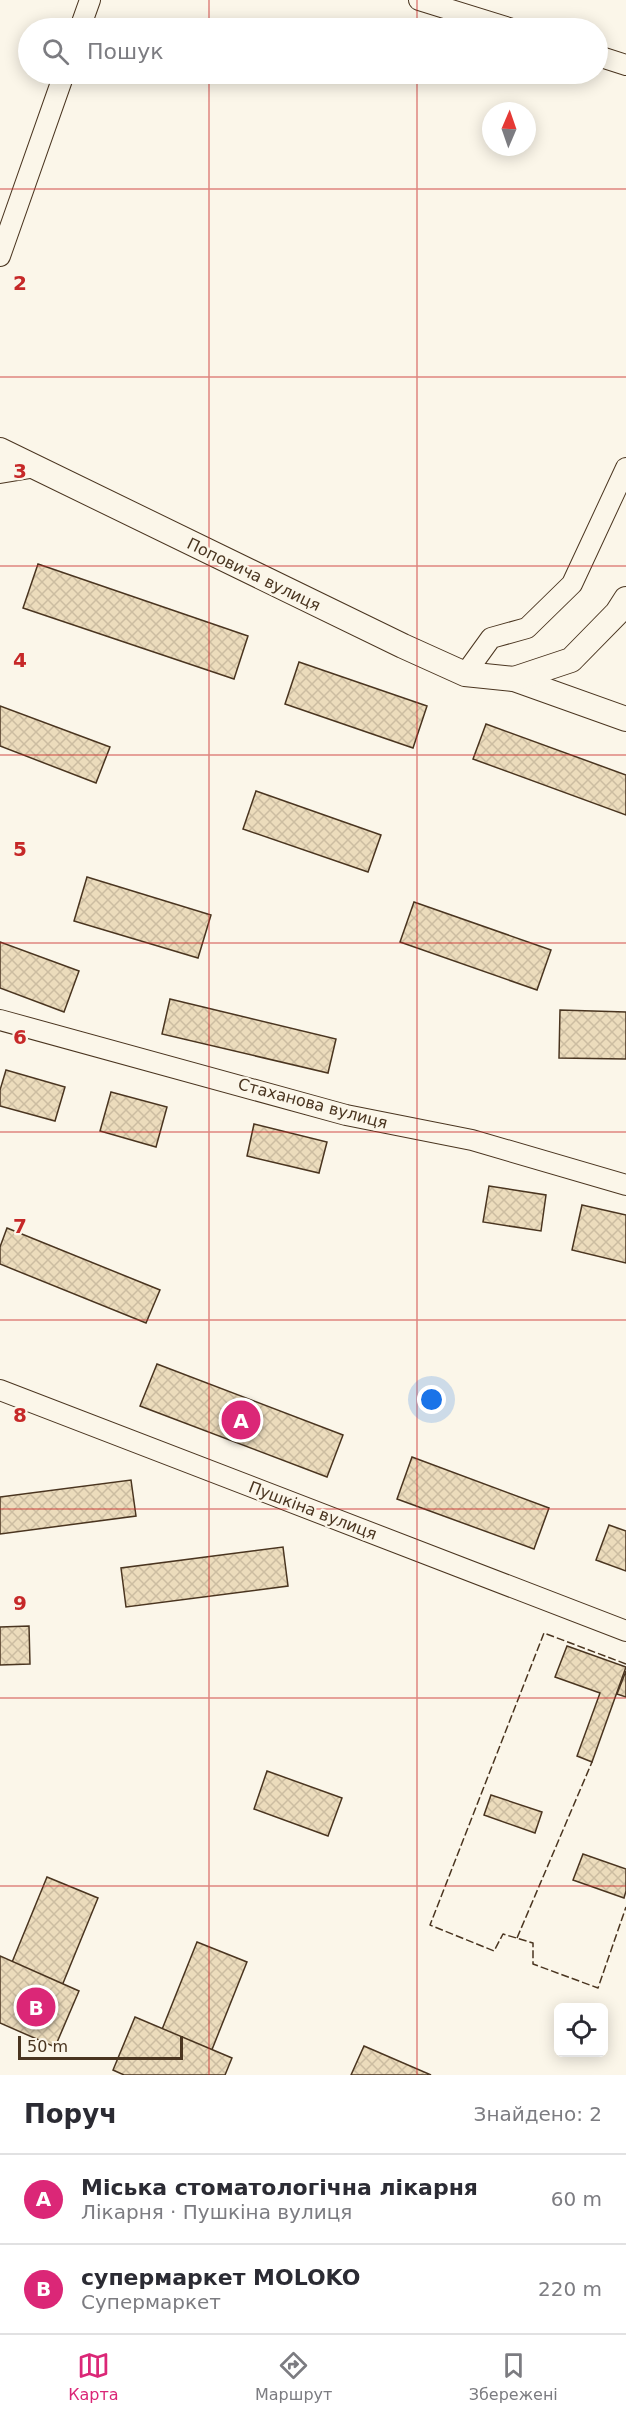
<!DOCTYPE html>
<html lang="uk">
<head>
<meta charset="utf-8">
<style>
	:root { --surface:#fff; --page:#f2f2f3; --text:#2b2b33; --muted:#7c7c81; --line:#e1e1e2; --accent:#db2777 }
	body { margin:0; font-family:"DejaVu Sans",sans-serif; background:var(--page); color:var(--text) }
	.controls { position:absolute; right:18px; bottom:18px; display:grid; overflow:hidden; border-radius:9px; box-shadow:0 3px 15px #0003 }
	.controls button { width:54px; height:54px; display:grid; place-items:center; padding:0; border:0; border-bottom:2px solid var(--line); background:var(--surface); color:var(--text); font:30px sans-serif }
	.compass { position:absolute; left:482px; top:102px; width:54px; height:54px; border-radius:50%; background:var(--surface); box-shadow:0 3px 15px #0003; rotate:2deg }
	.scale { position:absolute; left:18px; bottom:15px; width:165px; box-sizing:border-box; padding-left:6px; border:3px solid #4a3520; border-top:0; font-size:16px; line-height:21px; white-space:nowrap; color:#4a3520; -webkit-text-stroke:4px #fbf6e9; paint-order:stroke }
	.you { position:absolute; left:432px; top:1400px; width:21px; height:21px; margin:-15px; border:4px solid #fff; border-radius:50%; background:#1a73e8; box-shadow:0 0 0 9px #1a73e833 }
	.badge { display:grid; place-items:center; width:39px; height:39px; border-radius:50%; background:var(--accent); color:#fff; font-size:20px; font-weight:700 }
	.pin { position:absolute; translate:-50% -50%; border:3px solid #fff; box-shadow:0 2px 6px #0006 }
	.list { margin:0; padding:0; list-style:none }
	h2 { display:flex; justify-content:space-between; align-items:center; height:78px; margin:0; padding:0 24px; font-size:26px }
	h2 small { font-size:20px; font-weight:400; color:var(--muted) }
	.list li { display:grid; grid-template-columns:39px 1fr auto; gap:18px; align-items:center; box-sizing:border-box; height:90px; padding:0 24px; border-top:2px solid var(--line) }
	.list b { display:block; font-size:22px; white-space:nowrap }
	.list p { margin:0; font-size:20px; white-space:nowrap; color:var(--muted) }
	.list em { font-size:20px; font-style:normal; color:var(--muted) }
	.icon { flex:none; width:33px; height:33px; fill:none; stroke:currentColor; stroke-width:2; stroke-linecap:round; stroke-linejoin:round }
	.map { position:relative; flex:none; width:626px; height:2075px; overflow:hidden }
	.search { position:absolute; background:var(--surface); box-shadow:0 3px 15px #0003; left:18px; right:18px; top:18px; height:66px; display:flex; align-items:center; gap:15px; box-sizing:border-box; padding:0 21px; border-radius:33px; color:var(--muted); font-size:22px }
	.sheet { height:258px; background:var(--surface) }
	nav { display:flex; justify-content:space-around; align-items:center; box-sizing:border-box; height:84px; border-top:2px solid var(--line); background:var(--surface); font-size:16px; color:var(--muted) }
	nav a { display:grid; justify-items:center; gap:3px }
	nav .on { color:var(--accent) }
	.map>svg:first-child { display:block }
	.building { fill:url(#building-cross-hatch); stroke:#4a3520; stroke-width:1.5 }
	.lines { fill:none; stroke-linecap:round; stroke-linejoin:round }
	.minor-casing { stroke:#4a3520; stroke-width:22 }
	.tertiary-casing { stroke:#4a3520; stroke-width:26 }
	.minor { stroke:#fbf6e9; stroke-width:20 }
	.tertiary { stroke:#fbf6e9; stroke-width:24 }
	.fence { stroke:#4a3520; stroke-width:1.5; stroke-dasharray:8 3; stroke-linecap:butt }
	.grid { fill:none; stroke:#c62828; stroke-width:1.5; stroke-opacity:0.55 }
	.labels { text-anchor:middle; stroke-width:4.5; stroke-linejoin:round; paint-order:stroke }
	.street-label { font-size:16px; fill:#4a3520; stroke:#fbf6e9 }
	.grid-label { font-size:20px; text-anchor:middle; font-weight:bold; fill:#c62828; stroke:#fbf6e9; stroke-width:4.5; stroke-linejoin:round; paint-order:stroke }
</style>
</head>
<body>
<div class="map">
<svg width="626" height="2075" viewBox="0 0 626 2075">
	<defs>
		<pattern id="building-cross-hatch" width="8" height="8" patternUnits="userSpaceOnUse" patternTransform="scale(1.5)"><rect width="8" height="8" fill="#ecdcbc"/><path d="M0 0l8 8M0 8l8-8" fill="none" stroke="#ccbda1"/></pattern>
	</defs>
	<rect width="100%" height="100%" fill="#fbf6e9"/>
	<g class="building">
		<path d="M38,564L248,636L234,679L23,608Z"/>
		<path d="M299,662L427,706L413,748L285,704Z"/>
		<path d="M0,706L110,747L96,783L0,746Z"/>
		<path d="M486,724L626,775V815L473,759Z"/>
		<path d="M256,791L381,835L368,872L243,829Z"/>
		<path d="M87,877L211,915L198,958L74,921Z"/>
		<path d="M414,902L551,950L537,990L400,942Z"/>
		<path d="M0,942L79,971L64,1012L0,988Z"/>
		<path d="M170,999L336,1039L328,1073L162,1034Z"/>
		<path d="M560,1010L626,1012V1059L559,1058Z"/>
		<path d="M6,1070L65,1087L55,1121L0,1106V1090Z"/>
		<path d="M111,1092L167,1107L156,1147L100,1131Z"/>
		<path d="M254,1124L327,1142L319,1173L247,1156Z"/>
		<path d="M489,1186L546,1195L541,1231L483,1222Z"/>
		<path d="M582,1205L626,1215V1263L572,1250Z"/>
		<path d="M7,1228L160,1290L146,1323L0,1264V1247Z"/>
		<path d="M157,1364L343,1435L327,1477L140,1406Z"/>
		<path d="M412,1457L549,1508L534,1549L397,1499Z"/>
		<path d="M131,1480L136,1516L0,1534V1497Z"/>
		<path d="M609,1525L626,1531V1571L596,1560Z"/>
		<path d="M283,1547L288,1586L126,1607L121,1568Z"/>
		<path d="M29,1626L30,1664L0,1665V1627Z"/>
		<path d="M567,1646L626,1667L592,1762L577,1756L600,1693L555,1677Z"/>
		<path d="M626,1671V1697L617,1694Z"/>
		<path d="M267,1771L342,1798L328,1836L254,1809Z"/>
		<path d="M491,1795L542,1812L535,1833L484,1815Z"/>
		<path d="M583,1854L626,1869V1891L624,1898L573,1880Z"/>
		<path d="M47,1877L98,1898L59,1993L8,1972Z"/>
		<path d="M197,1942L247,1962L209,2057L159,2037Z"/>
		<path d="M0,1956L79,1991L55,2047L0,2023Z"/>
		<path d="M135,2017L232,2058L225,2075H124L113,2070Z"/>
		<path d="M364,2046L431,2075H351Z"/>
	</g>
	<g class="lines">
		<defs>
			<g id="minor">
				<path d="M419,0L509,28"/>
				<path d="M80,28L90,0"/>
				<path d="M598,56L626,65"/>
				<path d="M0,256L64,74"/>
				<path d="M0,473L36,467"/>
				<path d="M465,674L491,638L527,628L572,584L626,468"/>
				<path d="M0,1020L346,1115L472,1140L626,1185"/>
				<path d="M0,1390L626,1631"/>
			</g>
			<g id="tertiary">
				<path d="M0,450L403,646L465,674L514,679L626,719"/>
				<path d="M514,679L571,660L617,613L626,599"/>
			</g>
		</defs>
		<use href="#minor" class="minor-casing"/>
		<use href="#tertiary" class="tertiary-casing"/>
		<use href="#minor" class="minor"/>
		<use href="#tertiary" class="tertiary"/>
		<g class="fence">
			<path d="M626,1664L544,1633L430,1925L494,1951L503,1934L533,1943V1964L598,1988L626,1907"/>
			<path d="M517,1938L592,1762"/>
		</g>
	</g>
	<path class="grid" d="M209,0V28M417,0V28M209,74V2075M417,74V2075M0,189H626M0,377H626M0,566H626M0,755H626M0,943H626M0,1132H626M0,1320H626M0,1509H626M0,1698H626M0,1886H626"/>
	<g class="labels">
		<g class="street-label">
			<text transform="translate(254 574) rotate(26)" y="6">Поповича вулиця</text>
			<text transform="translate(313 1103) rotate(15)" y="6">Стаханова вулиця</text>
			<text transform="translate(313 1510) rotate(21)" y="6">Пушкіна вулиця</text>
		</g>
	</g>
	<g class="grid-label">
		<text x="20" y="290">2</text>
		<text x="20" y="478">3</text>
		<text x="20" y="667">4</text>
		<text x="20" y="856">5</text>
		<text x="20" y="1044">6</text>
		<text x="20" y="1233">7</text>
		<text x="20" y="1422">8</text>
		<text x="20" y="1610">9</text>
	</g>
</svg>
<div class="controls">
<button><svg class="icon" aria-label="locate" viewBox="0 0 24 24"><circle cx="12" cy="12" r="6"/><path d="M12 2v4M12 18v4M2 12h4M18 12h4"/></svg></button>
</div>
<svg class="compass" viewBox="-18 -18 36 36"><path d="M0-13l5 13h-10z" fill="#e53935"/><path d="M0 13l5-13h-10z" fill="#7c7c81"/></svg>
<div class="scale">50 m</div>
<div class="you"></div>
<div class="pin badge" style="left:241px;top:1420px">A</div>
<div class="pin badge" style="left:36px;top:2007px">B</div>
<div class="search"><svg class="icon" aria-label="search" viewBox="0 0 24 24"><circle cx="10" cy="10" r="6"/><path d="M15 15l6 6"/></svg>Пошук</div>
</div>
<section class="sheet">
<h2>Поруч<small>Знайдено: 2</small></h2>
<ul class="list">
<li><span class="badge">A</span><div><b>Міська стоматологічна лікарня</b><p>Лікарня · Пушкіна вулиця</p></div><em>60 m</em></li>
<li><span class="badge">B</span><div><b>супермаркет MOLOKO</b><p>Супермаркет</p></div><em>220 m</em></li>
</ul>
</section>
<nav>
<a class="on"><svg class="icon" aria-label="map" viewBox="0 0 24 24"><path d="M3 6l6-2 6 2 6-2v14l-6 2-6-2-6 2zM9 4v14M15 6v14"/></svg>Карта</a>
<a><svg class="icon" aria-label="directions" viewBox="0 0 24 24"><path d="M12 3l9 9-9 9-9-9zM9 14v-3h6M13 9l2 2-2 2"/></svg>Маршрут</a>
<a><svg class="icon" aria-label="saved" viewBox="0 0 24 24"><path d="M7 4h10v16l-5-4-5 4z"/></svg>Збережені</a>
</nav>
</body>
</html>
